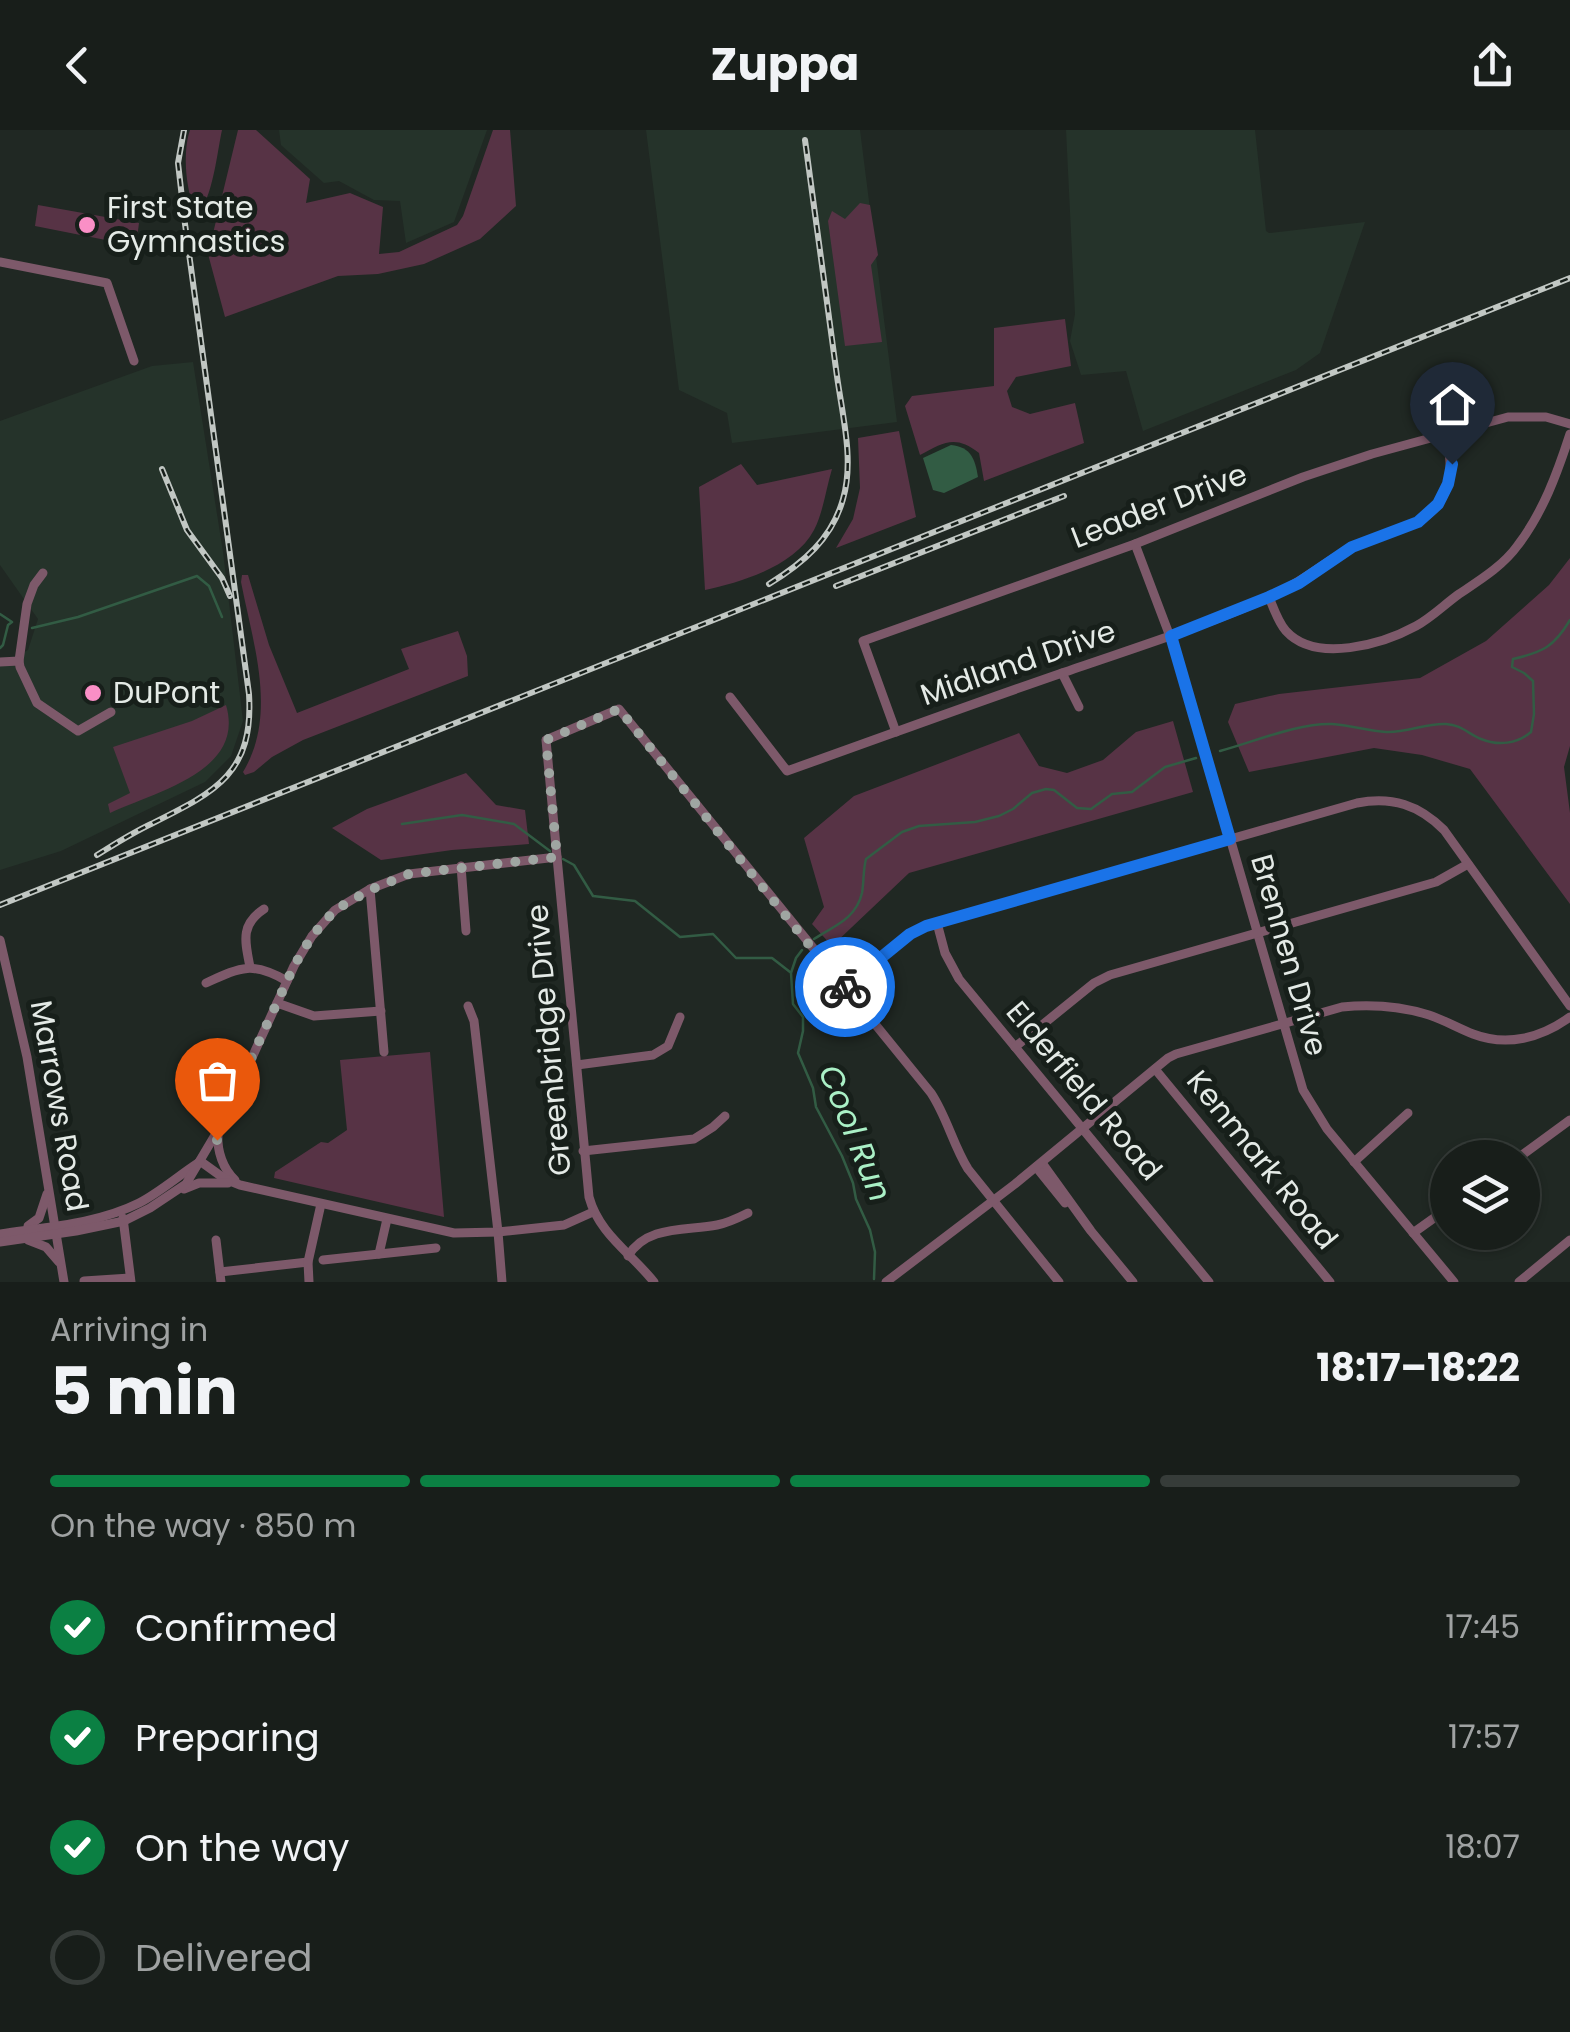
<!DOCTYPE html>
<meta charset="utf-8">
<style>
:root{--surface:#181e1a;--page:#252b27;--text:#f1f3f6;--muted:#9fa2a2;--line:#363c39;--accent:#0b8043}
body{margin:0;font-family:Poppins,sans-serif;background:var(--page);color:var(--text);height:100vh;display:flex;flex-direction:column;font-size:38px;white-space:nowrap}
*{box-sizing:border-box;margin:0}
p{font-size:32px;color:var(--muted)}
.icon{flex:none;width:55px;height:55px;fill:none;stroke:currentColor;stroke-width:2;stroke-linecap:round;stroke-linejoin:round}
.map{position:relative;height:1152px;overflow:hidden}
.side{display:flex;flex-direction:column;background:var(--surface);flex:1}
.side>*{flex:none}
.buttons{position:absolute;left:1430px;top:1010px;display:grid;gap:20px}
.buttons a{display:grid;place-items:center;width:110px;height:110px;border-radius:50%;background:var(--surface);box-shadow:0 2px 8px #0004,0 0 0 2px var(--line);font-size:50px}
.pin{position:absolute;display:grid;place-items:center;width:85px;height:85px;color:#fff;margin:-102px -42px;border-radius:50% 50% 50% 0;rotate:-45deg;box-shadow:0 0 10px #0007}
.pin .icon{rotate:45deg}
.courier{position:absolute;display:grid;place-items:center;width:100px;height:100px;margin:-50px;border:8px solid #1a73e8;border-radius:50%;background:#fff;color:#222;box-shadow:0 2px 12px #0007}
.summary em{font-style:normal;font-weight:700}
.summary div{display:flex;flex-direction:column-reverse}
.summary{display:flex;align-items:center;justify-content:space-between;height:170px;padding:0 50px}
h1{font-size:65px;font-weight:700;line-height:75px}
.bar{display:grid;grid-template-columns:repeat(4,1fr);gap:15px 10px;align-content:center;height:120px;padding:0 50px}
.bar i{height:12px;border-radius:8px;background:var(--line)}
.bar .active{background:var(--accent)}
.bar p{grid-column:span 4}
ol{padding:0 50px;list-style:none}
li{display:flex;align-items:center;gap:30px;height:110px}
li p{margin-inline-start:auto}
li .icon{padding:10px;border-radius:50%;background:var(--accent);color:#fff;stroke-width:4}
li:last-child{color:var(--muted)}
li i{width:55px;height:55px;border:5px solid var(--line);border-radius:50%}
header{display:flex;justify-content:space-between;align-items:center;height:130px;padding:0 50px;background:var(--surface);font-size:45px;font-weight:700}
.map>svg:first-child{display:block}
.built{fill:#25332a}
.green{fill:#573345}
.water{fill:#325c44}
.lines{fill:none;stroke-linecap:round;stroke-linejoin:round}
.stream{stroke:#325c44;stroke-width:2.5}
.minor{stroke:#7d596a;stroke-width:9}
.rail-casing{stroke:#c1c7c3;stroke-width:6}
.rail{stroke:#171f1a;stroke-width:2.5;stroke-dasharray:8;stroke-linecap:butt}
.done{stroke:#9fa6a2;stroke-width:10;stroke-dasharray:0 18}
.route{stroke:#1a73e8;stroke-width:12}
.poi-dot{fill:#fa8fc6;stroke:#171f1a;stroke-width:4}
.labels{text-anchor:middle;stroke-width:10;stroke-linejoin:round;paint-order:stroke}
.poi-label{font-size:30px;fill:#e4eae6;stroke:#171f1a;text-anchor:start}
.street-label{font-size:30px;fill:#e4eae6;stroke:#171f1a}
.water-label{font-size:32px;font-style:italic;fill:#aaf0c6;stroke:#171f1a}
</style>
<header><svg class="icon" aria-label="back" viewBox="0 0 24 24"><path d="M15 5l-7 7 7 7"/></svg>Zuppa<svg class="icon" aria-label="share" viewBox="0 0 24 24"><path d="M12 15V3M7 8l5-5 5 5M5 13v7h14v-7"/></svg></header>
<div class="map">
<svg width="1570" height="1152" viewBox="0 0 1570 1152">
<rect width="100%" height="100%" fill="#202823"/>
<!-- built -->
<g class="built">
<path d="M 279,0 L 487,0 L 454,92 L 406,113 L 400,71 L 374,70 L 339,51 L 324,53 L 281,15 Z"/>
<path d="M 646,0 L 860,0 L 897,292 L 732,313 L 727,283 L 679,260 Z"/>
<path d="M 1066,0 L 1255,0 L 1266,101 L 1269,103 L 1365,92 L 1320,223 L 1296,240 L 1143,301 L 1126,241 L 1081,245 L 1070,211 L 1075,184 Z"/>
<path d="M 193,232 L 223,422 L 243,591 L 231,626 L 205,652 L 61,721 L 0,740 L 0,536 L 28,520 L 38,489 L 0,435 L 0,291 L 152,236 Z"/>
</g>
<!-- green -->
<g class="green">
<path d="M 190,0 L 222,0 C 217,23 213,68 197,85 C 186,63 182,23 190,0 Z"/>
<path d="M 238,0 L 256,0 L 310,49 L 306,73 L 350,63 L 383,77 L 379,124 L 399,122 L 457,95 L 463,86 L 493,0 L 510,0 L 516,76 L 480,109 L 424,134 L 378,144 L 338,146 L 225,187 L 208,124 Z"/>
<path d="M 860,73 L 870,75 L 878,125 L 871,135 L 882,212 L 845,216 L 828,91 L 832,81 L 845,89 Z"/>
<path d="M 38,75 L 139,93 L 136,116 L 35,96 Z"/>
<path d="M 1065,189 L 1071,236 L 1016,247 L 1007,261 L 1012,277 L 1030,284 L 1075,273 L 1084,313 L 984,351 L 979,323 C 955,304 943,313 920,325 L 905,276 L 912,266 L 994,256 L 994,198 Z"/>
<path d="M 899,301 L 916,387 L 836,418 L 853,389 L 860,358 L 858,308 Z"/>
<path d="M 741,334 L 757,355 L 832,339 C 826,359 823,383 814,400 C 795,436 742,452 705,460 L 699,357 Z"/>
<path d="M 1570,428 L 1570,616 L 1564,637 L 1570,683 L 1570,774 L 1470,639 L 1422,625 L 1374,618 L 1249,642 L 1228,592 L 1235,574 L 1279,564 L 1420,548 L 1486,511 L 1549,455 Z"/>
<path d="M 242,445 L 248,445 L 269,515 L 297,583 L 409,539 L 401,519 L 458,501 L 467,526 L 468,546 L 303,610 L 272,627 L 254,642 L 245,645 L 243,642 C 278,584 253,514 241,452 Z"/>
<path d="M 226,575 C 246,642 154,662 110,683 L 108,674 L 130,663 L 113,617 L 192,591 Z"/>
<path d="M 1173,591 L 1193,662 L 909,743 L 832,816 L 812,794 L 824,777 L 804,708 L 854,666 L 1019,603 L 1039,636 L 1067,643 L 1103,630 L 1136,602 Z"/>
<path d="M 466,643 L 496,675 L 525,680 L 529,714 L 452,720 L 381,730 L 332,698 L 367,679 Z"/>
<path d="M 430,922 L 444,1087 L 274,1048 L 275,1042 L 321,1012 L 328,1013 L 347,1000 L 340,930 Z"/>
</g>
<!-- water -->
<path class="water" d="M 951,315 C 971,317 975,329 978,347 L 944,363 L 933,360 L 923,328 Z"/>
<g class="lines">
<!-- stream -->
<g class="stream">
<path d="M 0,484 L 12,492 L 8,495 L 3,515 L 0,518"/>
<path d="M 32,498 L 78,487 L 197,446 L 209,456 L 222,487"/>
<path d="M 1220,621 C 1254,612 1297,593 1332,594 C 1350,595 1368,601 1386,602 C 1406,603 1426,593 1446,594 C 1462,595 1468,604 1481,609 C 1498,616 1517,614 1531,602 L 1534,584 L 1533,551 L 1524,543 L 1512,537 L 1513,529 C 1543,522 1554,517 1570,490"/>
<path d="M 402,694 L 462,685 L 514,694 L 550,721"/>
<path d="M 563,729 L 574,735 L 593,766 L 635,771 L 680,807 L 713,804 L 736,828 L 772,828 L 790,842"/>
<path d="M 814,809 C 834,796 856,789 862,763 C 864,752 863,740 866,729 L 902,702 L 919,696 L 975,692 L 999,686 L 1013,679 L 1032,663 L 1046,659 L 1054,660 L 1077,678 L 1091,679 L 1112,664 L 1132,662 L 1165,637 L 1196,628"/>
<path d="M 802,820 L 796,828 L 791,843 L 793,874 L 803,887 L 803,901 L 798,923 L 813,958 L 816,977 L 842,1026 L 853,1053 L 856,1069 L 870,1100 L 875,1122 L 874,1149"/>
</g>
<!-- minor -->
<g class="minor">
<path d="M 0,132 L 107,153 L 134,231"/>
<path d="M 1135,414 L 1177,525 L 1303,960 L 1327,999 L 1454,1152"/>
<path d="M 43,443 L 34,455 L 27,474 L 19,531 L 20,537 L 37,573 L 78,601 L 111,582"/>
<path d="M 1269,467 C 1274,479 1278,492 1286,501 C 1316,534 1383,514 1416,496 C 1431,488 1445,474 1459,464 C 1480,450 1503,436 1518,415 C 1543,382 1557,344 1570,304"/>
<path d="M 0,532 L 19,531"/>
<path d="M 1062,543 L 1079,577"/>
<path d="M 730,567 L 787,641 C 880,608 972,574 1065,542 C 1134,518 1205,496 1272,466 C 1300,453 1322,434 1349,419 C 1376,404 1416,401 1437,376 C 1455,353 1451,330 1446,304"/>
<path d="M 896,602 L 863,511 L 1135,414 L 1303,347 L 1372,324 L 1508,287 L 1546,287 L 1570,294"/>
<path d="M 461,736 L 466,801"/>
<path d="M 370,759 L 384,922"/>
<path d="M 937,793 L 945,823 L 959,849 L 1209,1152"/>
<path d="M 0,810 L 27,927 L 64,1152"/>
<path d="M 250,837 C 245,811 240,795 264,779"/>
<path d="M 206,853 C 241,837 252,831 287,851"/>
<path d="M 844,858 L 909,804 L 926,796 L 1357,673 C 1392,666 1419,675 1444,700 L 1570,876"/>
<path d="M 277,873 L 314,886 L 381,881"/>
<path d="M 468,876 L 474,891 L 498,1102 L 502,1152"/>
<path d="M 1015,917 L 1094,853 L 1110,845 L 1436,752 L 1468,734"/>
<path d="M 577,935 L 653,925 L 668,916 L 680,887"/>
<path d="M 1155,939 L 1330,1152"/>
<path d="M 218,1005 C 217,1021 223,1039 235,1050"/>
<path d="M 583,1021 L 694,1009 L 713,997 L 725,986"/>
<path d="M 1518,1028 L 1570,990"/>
<path d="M 200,1031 L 225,1049 L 240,1055 L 454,1103 L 498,1102 L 564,1095 L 593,1082"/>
<path d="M 1354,1032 L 1408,983"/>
<path d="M 1042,1033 L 1091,1101 L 1133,1152"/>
<path d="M 1036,1037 L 1065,1073"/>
<path d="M 184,1059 L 199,1053 L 228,1053"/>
<path d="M 123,1088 L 131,1152"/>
<path d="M 28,1096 L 39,1088 L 47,1064"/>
<path d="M 1413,1103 L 1448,1078"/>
<path d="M 0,1104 C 46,1097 97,1094 139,1073 C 160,1062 178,1046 198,1033"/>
<path d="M 28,1110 L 46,1117 L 59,1132"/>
<path d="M 216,1110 L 221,1152"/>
<path d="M 0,1112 L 76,1101 L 124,1091 L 150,1078 L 186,1054 L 221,995 L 294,836 L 312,806 L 335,780 L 370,759 L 409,744 L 557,727"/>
<path d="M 379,1124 L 387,1089"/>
<path d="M 628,1126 C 647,1095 686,1101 717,1095 C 728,1093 738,1088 748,1083"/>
<path d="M 323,1130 L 436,1118"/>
<path d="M 220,1142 L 308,1132"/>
<path d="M 84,1151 L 130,1148"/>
<path d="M 309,1152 L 308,1132 L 321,1074"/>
<path d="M 654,1152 C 631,1123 599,1104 589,1067 L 546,610 L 619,579 L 931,963 C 947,987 953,1015 968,1039 L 1059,1152"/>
<path d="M 886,1152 L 1015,1054 L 1168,928 L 1176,924 L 1342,877 C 1372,874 1400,876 1429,885 C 1444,890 1458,898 1473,904 C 1507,917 1541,908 1570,887"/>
<path d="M 1519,1152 L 1570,1110"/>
</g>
<defs>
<g id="rail">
<path d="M 162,339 L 187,400 L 222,448 L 230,466"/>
<path d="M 769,454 C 803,433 832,409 843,369 C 855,329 841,280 836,239 C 826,163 815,86 805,10"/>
<path d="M 836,456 L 1064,366"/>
<path d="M 97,725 C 115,714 132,703 151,694 C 215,662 254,644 249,564 L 185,94 L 178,33 L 184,0"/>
<path d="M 0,775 L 1570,148"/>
</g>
</defs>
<!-- rail casing -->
<use href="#rail" class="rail-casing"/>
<!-- rail -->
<use href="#rail" class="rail"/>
</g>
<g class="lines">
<!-- done -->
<path class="done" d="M 217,1010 L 218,1000 L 294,836 L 312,806 L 335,780 L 370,760 L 409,744 L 557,727 L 546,610 L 619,579 L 844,858 L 845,857"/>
<!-- route -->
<path class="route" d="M 845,857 L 910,804 L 926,796 L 1230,709 L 1171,506 L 1269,467 L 1299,453 L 1352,417 L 1418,392 L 1438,374 L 1448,354 L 1452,334"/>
</g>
<!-- markers -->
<g class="poi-dot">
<circle cx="87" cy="95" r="10"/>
<circle cx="93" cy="563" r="10"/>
</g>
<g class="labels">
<!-- poi labels -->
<g class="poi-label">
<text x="107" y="88">First State<tspan x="107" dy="34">Gymnastics</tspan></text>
<text x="113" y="573">DuPont</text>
</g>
<!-- street labels -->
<g class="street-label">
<text transform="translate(1159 376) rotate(-21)" y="10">Leader Drive</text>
<text transform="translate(1018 533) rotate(-19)" y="10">Midland Drive</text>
<text transform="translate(1289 825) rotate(74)" y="10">Brennen Drive</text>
<text transform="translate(549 910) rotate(-95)" y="10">Greenbridge Drive</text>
<text transform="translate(1084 961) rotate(50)" y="10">Elderfield Road</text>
<text transform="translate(59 976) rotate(80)" y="10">Marrows Road</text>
<text transform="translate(1262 1030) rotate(51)" y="10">Kenmark Road</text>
</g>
<!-- water labels -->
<g class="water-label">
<text transform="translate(855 1003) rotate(68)" y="11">Cool Run</text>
</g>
</g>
</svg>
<div class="buttons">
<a><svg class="icon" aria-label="layers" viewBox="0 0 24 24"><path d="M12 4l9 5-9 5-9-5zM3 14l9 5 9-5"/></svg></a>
</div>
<div class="pin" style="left:217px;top:1010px;background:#ea580c"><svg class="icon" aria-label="bag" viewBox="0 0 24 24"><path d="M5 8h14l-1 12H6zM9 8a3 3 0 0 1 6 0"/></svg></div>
<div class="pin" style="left:1452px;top:334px;background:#1f2937"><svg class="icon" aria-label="home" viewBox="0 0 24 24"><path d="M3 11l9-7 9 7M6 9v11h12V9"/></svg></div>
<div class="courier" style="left:845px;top:857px"><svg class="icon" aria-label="bike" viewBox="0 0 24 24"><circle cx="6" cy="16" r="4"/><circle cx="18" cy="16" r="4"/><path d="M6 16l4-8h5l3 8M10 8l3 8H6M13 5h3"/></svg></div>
</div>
<section class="side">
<div class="summary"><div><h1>5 min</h1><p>Arriving in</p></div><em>18:17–18:22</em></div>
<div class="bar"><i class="active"></i><i class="active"></i><i class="active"></i><i></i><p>On the way · 850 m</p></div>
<ol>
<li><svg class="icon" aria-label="check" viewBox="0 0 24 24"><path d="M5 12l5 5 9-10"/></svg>Confirmed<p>17:45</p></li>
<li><svg class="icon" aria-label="check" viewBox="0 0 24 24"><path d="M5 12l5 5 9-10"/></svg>Preparing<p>17:57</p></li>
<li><svg class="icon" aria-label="check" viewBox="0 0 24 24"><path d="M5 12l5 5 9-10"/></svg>On the way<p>18:07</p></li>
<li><i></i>Delivered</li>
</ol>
</section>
